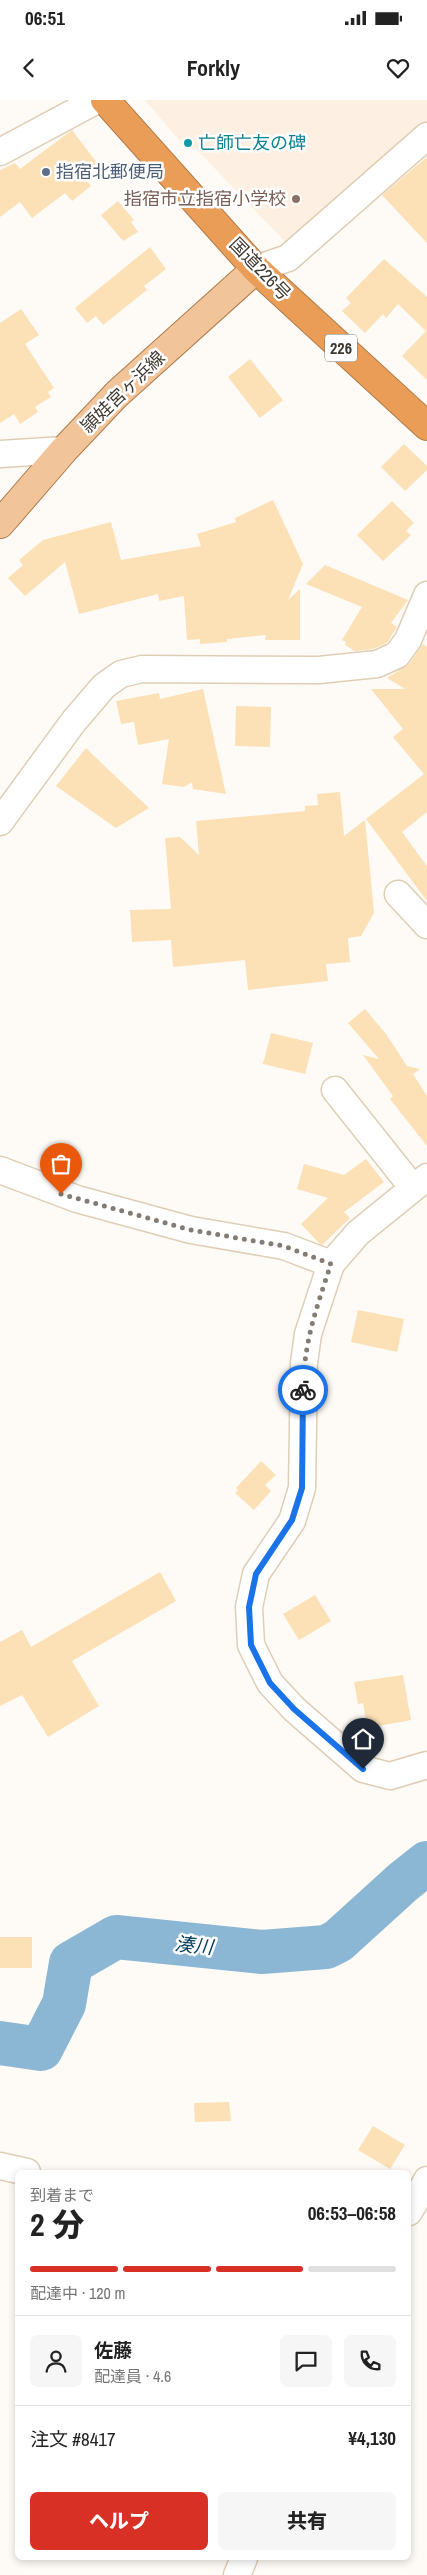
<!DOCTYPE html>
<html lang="ja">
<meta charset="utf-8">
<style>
:root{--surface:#fff;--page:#f6f6f6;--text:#222;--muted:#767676;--line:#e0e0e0;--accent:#d93025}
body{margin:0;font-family:"Archivo Narrow","Noto Sans JP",sans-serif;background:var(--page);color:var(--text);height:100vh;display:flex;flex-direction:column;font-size:19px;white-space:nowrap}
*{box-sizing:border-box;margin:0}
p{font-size:16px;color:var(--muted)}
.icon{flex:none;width:28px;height:28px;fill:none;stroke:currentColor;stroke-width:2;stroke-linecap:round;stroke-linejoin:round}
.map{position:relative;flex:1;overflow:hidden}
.sheet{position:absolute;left:15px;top:2070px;width:396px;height:390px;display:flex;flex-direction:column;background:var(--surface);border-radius:8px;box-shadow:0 2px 8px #0003}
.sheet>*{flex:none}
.pin{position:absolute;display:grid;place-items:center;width:42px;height:42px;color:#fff;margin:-51px -21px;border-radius:50% 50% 50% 0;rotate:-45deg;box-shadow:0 0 5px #0007}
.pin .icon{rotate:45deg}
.courier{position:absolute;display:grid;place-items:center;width:50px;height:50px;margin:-25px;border:4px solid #1a73e8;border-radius:50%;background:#fff;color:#222;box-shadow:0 1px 6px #0007}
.overview em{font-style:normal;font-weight:800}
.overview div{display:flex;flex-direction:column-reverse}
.overview{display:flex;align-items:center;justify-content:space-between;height:85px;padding:0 15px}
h1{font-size:32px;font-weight:800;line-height:38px}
.bar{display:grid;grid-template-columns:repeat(4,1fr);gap:8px 5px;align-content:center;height:60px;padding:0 15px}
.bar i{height:6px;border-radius:4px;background:var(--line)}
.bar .active{background:var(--accent)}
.bar p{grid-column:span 4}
.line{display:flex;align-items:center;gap:12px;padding:0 15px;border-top:1px solid var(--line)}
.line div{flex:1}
.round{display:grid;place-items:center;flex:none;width:52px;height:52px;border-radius:8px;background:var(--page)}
.button{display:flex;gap:10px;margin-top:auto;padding:10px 15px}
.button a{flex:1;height:58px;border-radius:8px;background:var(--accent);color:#fff;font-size:20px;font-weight:800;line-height:58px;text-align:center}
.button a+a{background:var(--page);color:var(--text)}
.status{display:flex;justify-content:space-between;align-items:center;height:35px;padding:0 25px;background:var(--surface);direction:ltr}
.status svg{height:14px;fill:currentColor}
header{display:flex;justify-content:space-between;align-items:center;height:65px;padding:0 15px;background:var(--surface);font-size:22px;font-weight:800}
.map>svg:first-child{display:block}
.education{fill:#fdefe1}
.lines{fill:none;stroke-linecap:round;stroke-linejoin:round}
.river{stroke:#8bb7d4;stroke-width:44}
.building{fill:#fce0b6}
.minor-casing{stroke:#dfceb5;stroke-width:29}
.major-casing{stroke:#ae7a49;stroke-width:30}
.highway-casing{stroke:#ae7a49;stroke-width:30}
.minor{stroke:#fff;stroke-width:26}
.major{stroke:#f2c49a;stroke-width:28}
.highway{stroke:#ea9d57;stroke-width:28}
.done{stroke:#827c74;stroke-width:5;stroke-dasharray:0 9}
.route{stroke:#1a73e8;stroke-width:6}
.culture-dot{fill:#0f9aa8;stroke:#fff;stroke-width:2}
.service-dot{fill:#5c6f8a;stroke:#fff;stroke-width:2}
.education-dot{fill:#8d6e63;stroke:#fff;stroke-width:2}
.labels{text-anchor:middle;stroke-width:5;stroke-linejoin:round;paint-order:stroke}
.shield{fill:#fff;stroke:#79746d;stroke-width:1}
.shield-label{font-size:16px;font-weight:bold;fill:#3f382e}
.culture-label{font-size:18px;fill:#0d838f;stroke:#fff;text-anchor:start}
.service-label{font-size:18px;fill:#4e5e75;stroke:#fff;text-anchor:start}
.education-label{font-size:18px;fill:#785e54;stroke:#fff;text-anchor:end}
.street-label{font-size:18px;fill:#3f382e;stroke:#fff}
.water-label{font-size:19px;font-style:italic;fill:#06405d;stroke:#fff}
</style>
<div class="status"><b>06:51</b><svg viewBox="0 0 49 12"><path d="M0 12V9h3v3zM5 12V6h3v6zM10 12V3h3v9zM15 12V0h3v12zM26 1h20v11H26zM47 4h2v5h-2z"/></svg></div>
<header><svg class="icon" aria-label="back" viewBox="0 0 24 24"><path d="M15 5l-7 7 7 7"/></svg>Forkly<svg class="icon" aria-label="heart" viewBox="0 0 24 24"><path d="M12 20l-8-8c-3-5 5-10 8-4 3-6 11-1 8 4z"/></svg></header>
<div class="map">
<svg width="427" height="2475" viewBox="0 0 427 2475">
<rect width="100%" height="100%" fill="#fefbf6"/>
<!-- education -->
<path class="education" d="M 145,0 L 427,0 L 427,27 L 292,149 L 196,49 L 186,48 Z"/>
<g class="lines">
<!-- river -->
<path class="river" d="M 0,1943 L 41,1949 L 64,1904 L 71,1863 L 116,1837 L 262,1852 L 326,1847 L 338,1841 L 403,1782 L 427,1763"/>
</g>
<!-- building -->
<g class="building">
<path d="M 72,30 L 100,67 L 85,78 L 91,86 L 72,101 L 65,93 L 32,118 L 20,102 L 0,117 L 0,70 L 15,63 L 20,69 Z"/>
<path d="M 427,57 L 427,143 L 382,95 Z"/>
<path d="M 118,101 L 134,120 L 131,122 L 138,132 L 123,141 L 101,115 Z"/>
<path d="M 150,147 L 166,169 L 144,186 L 147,190 L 103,225 L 96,216 L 87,223 L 75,208 Z"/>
<path d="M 384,159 L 427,197 L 427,280 L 402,256 L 426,231 L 398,204 L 386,218 L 383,214 L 365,233 L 342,211 L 351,203 L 346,198 Z"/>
<path d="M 21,209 L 39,235 L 25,244 L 54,288 L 48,292 L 51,297 L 35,307 L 38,312 L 20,324 L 14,314 L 0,323 L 0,223 Z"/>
<path d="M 250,259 L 283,300 L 260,318 L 228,277 Z"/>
<path d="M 404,344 L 427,366 L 427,370 L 405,391 L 381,367 Z"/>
<path d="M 273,400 L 303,464 L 288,500 L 300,489 L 300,540 L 265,540 L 266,535 L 227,539 L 227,542 L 200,544 L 200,539 L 187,540 L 184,496 L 159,501 L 158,494 L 79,514 L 65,462 L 25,496 L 8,478 L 23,465 L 19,460 L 43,440 L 111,422 L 121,460 L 201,446 L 197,434 L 236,422 L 235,418 Z"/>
<path d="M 392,401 L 414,423 L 406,431 L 411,435 L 383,461 L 357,435 Z"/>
<path d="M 325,465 L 408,500 L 391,523 L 397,527 L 387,543 L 373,549 L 355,551 L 345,545 L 346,542 L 342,540 L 362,507 L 306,484 Z"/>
<path d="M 423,544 L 427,547 L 427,712 L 402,732 L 427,766 L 427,801 L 366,719 L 424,674 L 393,637 L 403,629 L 371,589 L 405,589 L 387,578 L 409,564 Z"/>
<path d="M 203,589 L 226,694 L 193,689 L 192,682 L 184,687 L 162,684 L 169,639 L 138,645 L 134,622 L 121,624 L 116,601 L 159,593 L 160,599 Z"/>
<path d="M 236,606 L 271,607 L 270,647 L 235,646 Z"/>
<path d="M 86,648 L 94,656 L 149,708 L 116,728 L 56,686 Z"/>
<path d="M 340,692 L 344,736 L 365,720 L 374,813 L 361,836 L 348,838 L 350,862 L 326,864 L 328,881 L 248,890 L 245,860 L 173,867 L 171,840 L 132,842 L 130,810 L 171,809 L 165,738 L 180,737 L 199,755 L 196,721 L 305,711 L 305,706 L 318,705 L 317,694 Z"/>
<path d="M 365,909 L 386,934 L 407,966 L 420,969 L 413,974 L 427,996 L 427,1046 L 390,999 L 393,996 L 363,955 L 379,959 L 348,923 Z"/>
<path d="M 271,933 L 313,943 L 305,974 L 263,964 Z"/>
<path d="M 366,1059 L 384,1082 L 344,1112 L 350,1118 L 322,1145 L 320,1144 L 301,1124 L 328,1098 L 297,1089 L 304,1064 L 344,1075 Z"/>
<path d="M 358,1210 L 404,1219 L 397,1252 L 351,1242 Z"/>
<path d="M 261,1361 L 276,1375 L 265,1385 L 271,1391 L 254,1410 L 235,1393 L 238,1390 L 236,1388 Z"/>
<path d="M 160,1472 L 176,1501 L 72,1561 L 99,1606 L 48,1637 L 22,1595 L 0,1606 L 0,1542 L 22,1530 L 31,1547 Z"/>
<path d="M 315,1495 L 331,1521 L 299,1540 L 283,1514 Z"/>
<path d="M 403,1575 L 411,1620 L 367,1628 L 363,1603 L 358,1604 L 354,1582 Z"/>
<rect x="0" y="1837" width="32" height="31"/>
<path d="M 229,2002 L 231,2021 L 195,2022 L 194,2003 Z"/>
<path d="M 373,2026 L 405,2045 L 390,2069 L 358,2050 Z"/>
</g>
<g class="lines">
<defs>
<g id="minor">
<path d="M 0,52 L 97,0"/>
<path d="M 256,169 L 288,158 L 427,36"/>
<path d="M 0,354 L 64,350"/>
<path d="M 0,722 L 74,621 L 104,586 L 121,574 L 142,569 L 319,570 L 377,564 L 397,555 L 408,540 L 427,495"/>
<path d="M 398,794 L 427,825"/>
<path d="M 335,990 L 413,1088"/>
<path d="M 0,1070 L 77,1099 L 191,1130 L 284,1146 L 331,1164"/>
<path d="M 427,1077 L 358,1133 L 331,1164 L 308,1234 L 304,1263 L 302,1388 L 292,1421 L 256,1474 L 249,1507 L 251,1545 L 270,1583 L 294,1609 L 363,1669 L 390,1676 L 427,1665"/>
<path d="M 0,2066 L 27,2072"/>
<path d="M 409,2112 L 427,2080"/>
<path d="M 237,2475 L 244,2458"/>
</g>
<path id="major" d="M 0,424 L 64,350 L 117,294 L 256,169"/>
<path id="highway" d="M 105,0 L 256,169 L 427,326"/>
</defs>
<!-- minor casing -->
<use href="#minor" class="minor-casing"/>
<!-- major casing -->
<use href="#major" class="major-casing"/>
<!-- highway casing -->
<use href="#highway" class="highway-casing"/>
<!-- minor -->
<use href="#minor" class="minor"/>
<!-- major -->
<use href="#major" class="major"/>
<!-- highway -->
<use href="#highway" class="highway"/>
</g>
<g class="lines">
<!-- done -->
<path class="done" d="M 61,1094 L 191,1130 L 284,1146 L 331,1164 C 316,1209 304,1242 303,1290"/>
<!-- route -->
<path class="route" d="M 303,1290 L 302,1388 L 292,1420 L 256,1474 L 249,1507 L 251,1545 L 270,1583 L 294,1609 L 363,1669"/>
</g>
<!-- markers -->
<circle class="culture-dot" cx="188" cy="43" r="5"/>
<circle class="service-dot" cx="46" cy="72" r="5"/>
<circle class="education-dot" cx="296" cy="99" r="5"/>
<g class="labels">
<!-- shield labels -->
<rect class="shield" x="325" y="234.5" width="32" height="27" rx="4"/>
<g class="shield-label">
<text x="341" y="254">226</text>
</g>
<!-- culture labels -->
<g class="culture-label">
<text x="198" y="49">亡師亡友の碑</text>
</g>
<!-- service labels -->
<g class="service-label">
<text x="56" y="78">指宿北郵便局</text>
</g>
<!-- education labels -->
<g class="education-label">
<text x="286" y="105">指宿市立指宿小学校</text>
</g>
<!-- street labels -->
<g class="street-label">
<text transform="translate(260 169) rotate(46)" y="6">国道226号</text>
<text transform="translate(123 292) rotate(-44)" y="6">頴娃宮ヶ浜線</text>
</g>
<!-- water labels -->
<g class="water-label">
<text transform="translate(194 1845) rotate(6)" y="7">湊川</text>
</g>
</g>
</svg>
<div class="pin" style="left:61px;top:1094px;background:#ea580c"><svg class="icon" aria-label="bag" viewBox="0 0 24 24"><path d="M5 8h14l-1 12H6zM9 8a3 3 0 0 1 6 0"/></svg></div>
<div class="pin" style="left:363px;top:1669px;background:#1f2937"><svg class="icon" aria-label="home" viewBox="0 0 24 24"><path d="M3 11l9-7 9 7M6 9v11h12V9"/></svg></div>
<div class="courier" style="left:303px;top:1290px"><svg class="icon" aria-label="bike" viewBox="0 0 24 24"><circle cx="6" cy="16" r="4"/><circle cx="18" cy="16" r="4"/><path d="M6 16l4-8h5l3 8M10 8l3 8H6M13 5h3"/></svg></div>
<section class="sheet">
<div class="overview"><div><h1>2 分</h1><p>到着まで</p></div><em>06:53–06:58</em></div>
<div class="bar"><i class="active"></i><i class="active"></i><i class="active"></i><i></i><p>配達中 · 120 m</p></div>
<div class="line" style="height:90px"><a class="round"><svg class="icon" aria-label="person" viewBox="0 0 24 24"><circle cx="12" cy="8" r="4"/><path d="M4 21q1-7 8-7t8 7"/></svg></a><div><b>佐藤</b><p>配達員 · 4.6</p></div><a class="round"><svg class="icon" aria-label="chat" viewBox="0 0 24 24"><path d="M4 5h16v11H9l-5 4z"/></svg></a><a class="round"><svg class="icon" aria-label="phone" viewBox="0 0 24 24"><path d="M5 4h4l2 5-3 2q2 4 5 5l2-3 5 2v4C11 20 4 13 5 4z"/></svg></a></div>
<div class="line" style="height:65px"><div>注文 #8417</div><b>¥4,130</b></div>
<div class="button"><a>ヘルプ</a><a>共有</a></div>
</section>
</div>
